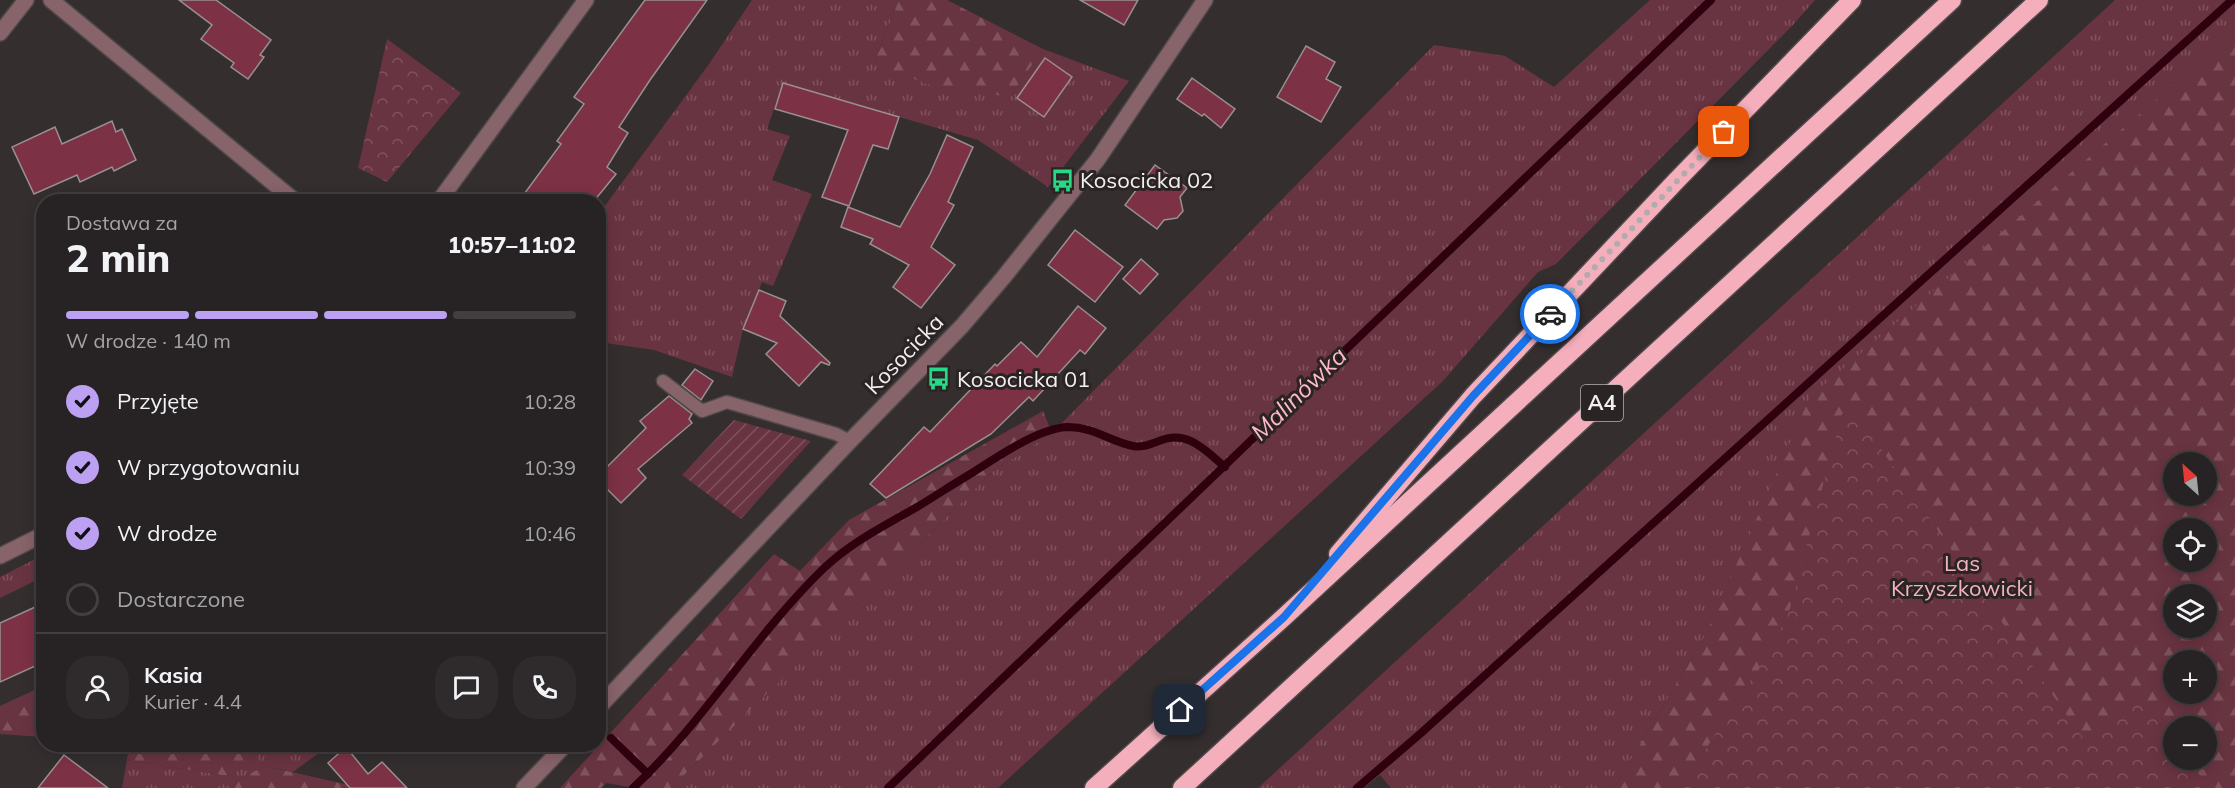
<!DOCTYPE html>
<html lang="pl">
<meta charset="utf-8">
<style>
:root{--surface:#272223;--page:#2f2a2b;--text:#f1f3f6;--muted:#a4a4a6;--line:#433f41;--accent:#bca0f2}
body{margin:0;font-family:Mulish,sans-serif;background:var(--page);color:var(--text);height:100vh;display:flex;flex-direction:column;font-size:22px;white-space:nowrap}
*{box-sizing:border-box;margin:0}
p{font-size:20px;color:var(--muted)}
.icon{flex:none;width:33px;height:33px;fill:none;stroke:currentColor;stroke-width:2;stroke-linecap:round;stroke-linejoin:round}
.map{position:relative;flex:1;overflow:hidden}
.panel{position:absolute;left:36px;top:194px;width:570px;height:558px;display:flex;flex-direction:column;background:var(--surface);border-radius:24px;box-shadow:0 3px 15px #0003,0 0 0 2px var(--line)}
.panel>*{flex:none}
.needle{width:39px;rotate:333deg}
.tools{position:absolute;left:2163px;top:452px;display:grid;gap:12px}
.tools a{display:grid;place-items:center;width:54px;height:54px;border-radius:50%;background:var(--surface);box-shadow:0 3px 15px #0003,0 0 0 2px var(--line);font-size:30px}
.pin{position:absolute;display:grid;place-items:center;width:51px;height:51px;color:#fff;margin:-26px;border-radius:12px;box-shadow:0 3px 9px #0006}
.courier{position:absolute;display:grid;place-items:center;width:60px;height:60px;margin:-30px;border:4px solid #1a73e8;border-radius:50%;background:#fff;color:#222;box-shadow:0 2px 8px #0007}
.headline em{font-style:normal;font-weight:800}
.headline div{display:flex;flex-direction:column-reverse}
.headline{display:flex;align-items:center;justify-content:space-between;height:102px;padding:0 30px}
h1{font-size:39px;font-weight:800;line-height:45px}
.bar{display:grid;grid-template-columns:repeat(4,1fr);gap:9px 6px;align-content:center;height:72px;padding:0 30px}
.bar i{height:8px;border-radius:4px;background:var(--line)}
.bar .on{background:var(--accent)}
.bar p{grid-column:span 4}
.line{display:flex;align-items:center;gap:15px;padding:0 30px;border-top:2px solid var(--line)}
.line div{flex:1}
.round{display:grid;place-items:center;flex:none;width:63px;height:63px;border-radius:24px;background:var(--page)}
ol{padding:0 30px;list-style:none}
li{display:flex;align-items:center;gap:18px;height:66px}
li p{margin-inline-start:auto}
li .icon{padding:6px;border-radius:50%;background:var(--accent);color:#111;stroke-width:4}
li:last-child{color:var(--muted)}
li i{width:33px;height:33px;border:3px solid var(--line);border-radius:50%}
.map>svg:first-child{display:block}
.grass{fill:url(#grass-tufts)}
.forest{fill:url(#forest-firs);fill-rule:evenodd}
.park{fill:url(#park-crowns)}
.garden{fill:url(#garden-furrows)}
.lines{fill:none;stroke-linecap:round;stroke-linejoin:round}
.stream{stroke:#2f000e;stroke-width:8}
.building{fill:#7d3145;stroke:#989091;stroke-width:1.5}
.service-casing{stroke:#4f494a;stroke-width:15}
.minor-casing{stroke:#4f494a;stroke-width:18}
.tertiary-casing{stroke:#4f494a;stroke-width:18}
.motorway-casing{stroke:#4f494a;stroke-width:21}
.service{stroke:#87636a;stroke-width:12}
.minor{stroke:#87636a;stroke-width:15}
.tertiary{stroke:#87636a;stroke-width:15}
.motorway{stroke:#f5aebc;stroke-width:18}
.done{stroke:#b0abac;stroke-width:6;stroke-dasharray:0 10.8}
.route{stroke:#1a73e8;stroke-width:8}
.labels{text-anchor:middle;stroke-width:6;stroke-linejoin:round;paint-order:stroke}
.shield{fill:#2a2425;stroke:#b7b2b3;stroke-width:1.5}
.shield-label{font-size:21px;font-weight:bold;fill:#f3eff0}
.poi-label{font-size:22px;fill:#f3eff0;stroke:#2a2425;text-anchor:start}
.street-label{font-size:22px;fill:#f3eff0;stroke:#2a2425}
.park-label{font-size:22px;fill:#f4b0bd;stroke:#2a2425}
.water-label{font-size:24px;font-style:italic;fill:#ffb9c7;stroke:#2a2425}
</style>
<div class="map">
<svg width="2235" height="788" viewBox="0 0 2235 788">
<defs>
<pattern id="grass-tufts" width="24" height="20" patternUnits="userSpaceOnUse" patternTransform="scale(1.5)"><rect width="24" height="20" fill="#693441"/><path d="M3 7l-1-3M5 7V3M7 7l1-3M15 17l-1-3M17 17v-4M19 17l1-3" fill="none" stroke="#7f525d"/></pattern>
<pattern id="forest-firs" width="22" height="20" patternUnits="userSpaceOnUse" patternTransform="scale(1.5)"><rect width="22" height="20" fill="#693441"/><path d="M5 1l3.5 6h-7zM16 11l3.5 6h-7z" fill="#7f525d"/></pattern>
<pattern id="park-crowns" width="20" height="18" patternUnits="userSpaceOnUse" patternTransform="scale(1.5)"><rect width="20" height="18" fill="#693441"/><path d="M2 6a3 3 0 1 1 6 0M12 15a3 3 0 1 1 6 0" fill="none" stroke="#7f525d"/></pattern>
<pattern id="garden-furrows" width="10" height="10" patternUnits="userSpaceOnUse" patternTransform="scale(1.5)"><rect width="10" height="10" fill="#693441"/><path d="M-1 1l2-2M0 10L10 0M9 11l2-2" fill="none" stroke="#7f525d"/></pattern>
</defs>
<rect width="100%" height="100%" fill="#342e2f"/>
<!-- grass -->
<g class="grass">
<path d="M 752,0 L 899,0 L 874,62 L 1010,97 L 1043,49 L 1129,81 L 1048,187 L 978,140 L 783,83 L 767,129 L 790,136 L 772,180 L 812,194 L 773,286 L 762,282 L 743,329 L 732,377 L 654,350 L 599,342 L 599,214 L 709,64 Z"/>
<path d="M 1650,0 L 1815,0 L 1792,26 L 1556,264 L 1538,272 L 1443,381 L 998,788 L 671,788 L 993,471 L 1052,433 L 1434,45 L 1505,56 L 1554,87 Z"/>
<path d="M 2115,0 L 2235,0 L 2235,33 L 1706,634 L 1614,788 L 1391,788 L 1380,775 L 1364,788 L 1258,788 Z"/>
<path d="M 43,555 L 43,577 L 0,598 L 0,577 Z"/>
<path d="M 252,744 L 290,744 L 302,747 L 307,744 L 331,744 L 293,772 L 265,766 L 237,780 L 233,788 L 122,788 L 127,760 L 228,776 L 257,761 Z"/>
</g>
<!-- forest -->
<g class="forest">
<path d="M 899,0 L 947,0 L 1043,49 L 1010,97 L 926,84 L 874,62 Z"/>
<path d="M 2235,32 L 2235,788 L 1614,788 L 1706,634 L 1810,397 ZM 2174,462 L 2206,462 L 2206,495 L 2174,495 ZM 2174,528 L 2206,528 L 2206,561 L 2174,561 ZM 2174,594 L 2206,594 L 2206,627 L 2174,627 ZM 2174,660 L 2206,660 L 2206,693 L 2174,693 ZM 2174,726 L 2206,726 L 2206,759 L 2174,759 Z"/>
<path d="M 1043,411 L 1052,433 L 993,471 L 671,788 L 635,788 L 606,783 L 601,788 L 560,788 L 774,554 L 800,571 L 849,520 Z"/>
<path d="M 43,686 L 43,737 L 0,734 L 0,706 Z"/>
<path d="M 129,744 L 252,744 L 257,761 L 228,776 L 127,760 Z"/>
<path d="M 265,766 L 349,785 L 352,788 L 233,788 L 237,780 Z"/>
</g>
<!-- park -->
<g class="park">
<path d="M 387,39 L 461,93 L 387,182 L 358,168 Z"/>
<path d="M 1846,399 L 2085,741 L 2144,699 L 2173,740 L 2174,759 L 2188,759 L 2209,788 L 1680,788 L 1766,657 L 1788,615 Z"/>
</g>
<!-- garden -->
<path class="garden" d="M 734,420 L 811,441 L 741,519 L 682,475 Z"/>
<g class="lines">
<!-- stream -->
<g class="stream">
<path d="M 611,738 L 648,774"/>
<path d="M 633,788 C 704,722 753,637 823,569 C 850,543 885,525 917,507 C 934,497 950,486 967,476 C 993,460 1037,428 1068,427 C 1094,427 1109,441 1133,446 C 1142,448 1150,444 1159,441 C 1187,429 1205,450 1225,467"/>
<path d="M 888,788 L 1711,0"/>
<path d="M 1357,788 L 1420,734 L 2232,0"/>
</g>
</g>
<!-- building -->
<g class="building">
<path d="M 179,0 L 216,0 L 271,40 L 260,55 L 264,57 L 248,79 L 231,67 L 234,63 L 201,39 L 212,25 Z"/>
<path d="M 645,0 L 707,0 L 650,80 L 619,127 L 628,133 L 607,167 L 616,174 L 594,201 L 519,201 L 561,144 L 557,141 L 584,104 L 574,97 Z"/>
<path d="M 1080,0 L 1138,0 L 1124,25 Z"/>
<path d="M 1306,46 L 1335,62 L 1326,79 L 1341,87 L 1321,122 L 1277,97 Z"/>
<path d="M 1045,58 L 1072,77 L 1044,117 L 1017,98 Z"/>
<path d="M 1192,78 L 1235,109 L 1221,128 L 1204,114 L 1202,116 L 1177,99 Z"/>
<path d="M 783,83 L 899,117 L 888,149 L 873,145 L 849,206 L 822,197 L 848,130 L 775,109 Z"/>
<path d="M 112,121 L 116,132 L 122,129 L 136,160 L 114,171 L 112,167 L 80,182 L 77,175 L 34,194 L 12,147 L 55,127 L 62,144 Z"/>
<path d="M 947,135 L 973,147 L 948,202 L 954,205 L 931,247 L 955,265 L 921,308 L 893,287 L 909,265 L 870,244 L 873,239 L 841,227 L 848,207 L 900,227 L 930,174 Z"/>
<path d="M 1155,165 L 1187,188 L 1180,197 L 1183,211 L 1177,218 L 1164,220 L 1157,229 L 1125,205 Z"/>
<path d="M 1075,230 L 1123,267 L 1095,302 L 1048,265 Z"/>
<path d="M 1141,259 L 1158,274 L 1140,294 L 1123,279 Z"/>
<path d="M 759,290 L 786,301 L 780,316 L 830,363 L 829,365 L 821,362 L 799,386 L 766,354 L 777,343 L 743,329 Z"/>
<path d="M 1078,306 L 1106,328 L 1085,354 L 1080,350 L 1033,401 L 1029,397 L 991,434 L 886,498 L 870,484 L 924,427 L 930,432 L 995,364 L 997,366 L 1021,342 L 1037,357 Z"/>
<path d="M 695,369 L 713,381 L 701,400 L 682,385 Z"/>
<path d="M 669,396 L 692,414 L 689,419 L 692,423 L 638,469 L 646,478 L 621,503 L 598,480 L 598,476 L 646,428 L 640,421 Z"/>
<path d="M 44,603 L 44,662 L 0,682 L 0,623 Z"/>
<path d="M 346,747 L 368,774 L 382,762 L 407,788 L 350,788 L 328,763 Z"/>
<path d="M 64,755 L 108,788 L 38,788 Z"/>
</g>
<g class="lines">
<defs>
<path id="service" d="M 663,381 L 702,411 L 727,402 L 836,434 L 850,441"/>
<g id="minor">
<path d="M 51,0 L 295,201"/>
<path d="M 0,33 L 26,0"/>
<path d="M 439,201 L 586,0"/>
<path d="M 0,556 L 44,534"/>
</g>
<g id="tertiary">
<path d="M 598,708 L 850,441 L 962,326 L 1003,278 L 1098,159 L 1205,0"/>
<path d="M 524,788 L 566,744"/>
</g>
<g id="motorway">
<path d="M 1338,554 L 1473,396 L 1676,181 L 1852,0"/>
<path d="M 1094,788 L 1284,617 L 1952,0"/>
<path d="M 1182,788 L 2039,0"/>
</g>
</defs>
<!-- service casing -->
<use href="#service" class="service-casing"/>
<!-- minor casing -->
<use href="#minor" class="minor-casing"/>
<!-- tertiary casing -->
<use href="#tertiary" class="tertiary-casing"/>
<!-- motorway casing -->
<use href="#motorway" class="motorway-casing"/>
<!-- service -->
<use href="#service" class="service"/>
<!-- minor -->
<use href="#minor" class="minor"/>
<!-- tertiary -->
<use href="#tertiary" class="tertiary"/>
<!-- motorway -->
<use href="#motorway" class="motorway"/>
</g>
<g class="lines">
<!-- done -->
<path class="done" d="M 1550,314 L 1724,132"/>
<!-- route -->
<path class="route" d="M 1180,710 L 1284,617 L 1473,396 L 1550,314"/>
</g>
<!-- icons -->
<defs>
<symbol id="bus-bare" viewBox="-9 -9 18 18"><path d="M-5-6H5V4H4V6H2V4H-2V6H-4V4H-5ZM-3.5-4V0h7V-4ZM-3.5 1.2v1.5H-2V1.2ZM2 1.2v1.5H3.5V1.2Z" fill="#27d885" stroke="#2a2425" stroke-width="2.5" paint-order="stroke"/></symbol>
</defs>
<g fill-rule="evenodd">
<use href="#bus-bare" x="1046" y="164" width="33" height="33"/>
<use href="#bus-bare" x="922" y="362" width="33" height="33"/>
</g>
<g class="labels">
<!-- shield labels -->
<rect class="shield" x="1581" y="385" width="42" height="36" rx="4.5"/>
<g class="shield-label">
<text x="1602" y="410">A4</text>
</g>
<!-- poi labels -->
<g class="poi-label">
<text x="1080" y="188">Kosocicka 02</text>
<text x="957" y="387">Kosocicka 01</text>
</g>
<!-- street labels -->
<g class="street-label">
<text transform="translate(904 354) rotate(-46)" y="8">Kosocicka</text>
</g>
<!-- park labels -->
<g class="park-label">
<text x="1962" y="571">Las<tspan x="1962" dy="25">Krzyszkowicki</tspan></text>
</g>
<!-- water labels -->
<g class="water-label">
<text transform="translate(1299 394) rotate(-44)" y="8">Malinówka</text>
</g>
</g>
</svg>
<div class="tools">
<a><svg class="needle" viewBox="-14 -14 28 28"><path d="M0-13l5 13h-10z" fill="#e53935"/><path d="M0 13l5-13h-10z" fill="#a4a4a6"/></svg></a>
<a><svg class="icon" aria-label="locate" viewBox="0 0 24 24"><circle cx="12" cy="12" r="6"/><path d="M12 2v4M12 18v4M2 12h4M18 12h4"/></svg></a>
<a><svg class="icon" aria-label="layers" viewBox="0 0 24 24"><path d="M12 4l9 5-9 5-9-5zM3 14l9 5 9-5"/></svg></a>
<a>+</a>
<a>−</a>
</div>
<div class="pin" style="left:1724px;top:132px;background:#ea580c"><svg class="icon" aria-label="bag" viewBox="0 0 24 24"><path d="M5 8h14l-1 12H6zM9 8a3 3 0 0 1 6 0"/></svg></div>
<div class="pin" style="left:1180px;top:710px;background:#1f2937"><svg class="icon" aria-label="home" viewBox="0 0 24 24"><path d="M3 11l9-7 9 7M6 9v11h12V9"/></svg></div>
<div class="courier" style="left:1550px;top:314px"><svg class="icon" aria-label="car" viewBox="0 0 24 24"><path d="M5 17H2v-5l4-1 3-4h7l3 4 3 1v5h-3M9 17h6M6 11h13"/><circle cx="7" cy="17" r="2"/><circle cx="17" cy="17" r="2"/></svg></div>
<section class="panel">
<div class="headline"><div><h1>2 min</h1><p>Dostawa za</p></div><em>10:57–11:02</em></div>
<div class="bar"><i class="on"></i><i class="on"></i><i class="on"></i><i></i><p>W drodze · 140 m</p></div>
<ol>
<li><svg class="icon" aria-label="check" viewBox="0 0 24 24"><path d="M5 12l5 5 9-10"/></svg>Przyjęte<p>10:28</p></li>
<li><svg class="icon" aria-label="check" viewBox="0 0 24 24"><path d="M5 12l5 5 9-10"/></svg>W przygotowaniu<p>10:39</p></li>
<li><svg class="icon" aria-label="check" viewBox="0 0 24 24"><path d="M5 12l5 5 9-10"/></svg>W drodze<p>10:46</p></li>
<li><i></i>Dostarczone</li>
</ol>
<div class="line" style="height:108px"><a class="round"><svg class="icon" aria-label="person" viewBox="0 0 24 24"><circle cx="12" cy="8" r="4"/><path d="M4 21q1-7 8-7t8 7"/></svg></a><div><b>Kasia</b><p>Kurier · 4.4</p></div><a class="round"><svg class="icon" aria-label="chat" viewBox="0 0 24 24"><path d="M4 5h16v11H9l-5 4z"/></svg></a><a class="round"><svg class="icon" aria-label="phone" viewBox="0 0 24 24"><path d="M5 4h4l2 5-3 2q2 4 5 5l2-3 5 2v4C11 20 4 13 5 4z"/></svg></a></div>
</section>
</div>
